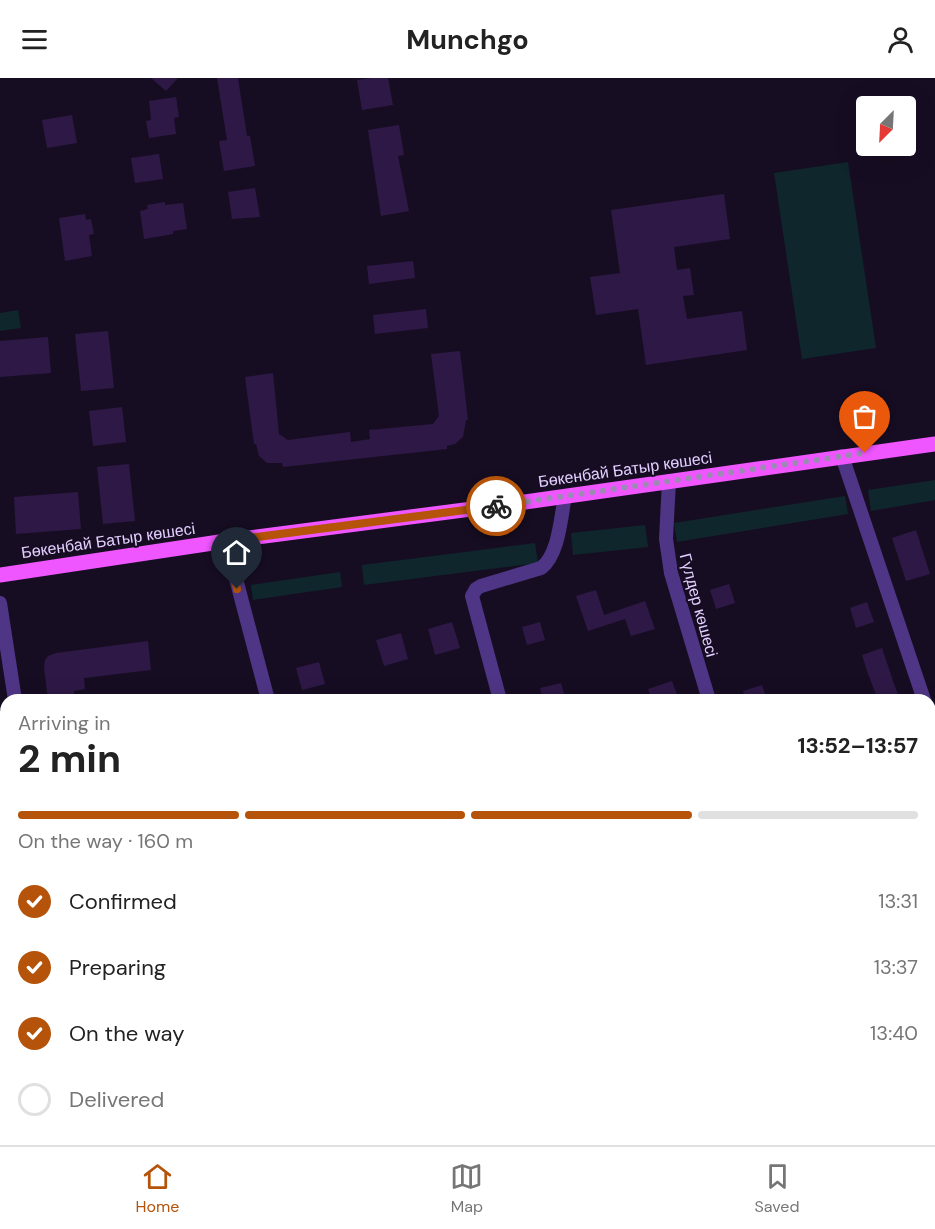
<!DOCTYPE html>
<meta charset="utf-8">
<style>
:root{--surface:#fff;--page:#f2f2f2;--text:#222;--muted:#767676;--line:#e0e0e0;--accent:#b45309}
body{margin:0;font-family:"DM Sans",sans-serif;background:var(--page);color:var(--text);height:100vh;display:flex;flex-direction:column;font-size:22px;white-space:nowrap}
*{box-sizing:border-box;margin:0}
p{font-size:20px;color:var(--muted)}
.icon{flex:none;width:33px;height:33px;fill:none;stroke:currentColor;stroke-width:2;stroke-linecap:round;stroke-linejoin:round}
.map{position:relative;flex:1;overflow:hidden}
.details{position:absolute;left:0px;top:616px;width:936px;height:452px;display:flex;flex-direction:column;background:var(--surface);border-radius:18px 18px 0 0;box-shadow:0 6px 24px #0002}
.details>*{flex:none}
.needle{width:39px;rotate:204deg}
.fabs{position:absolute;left:856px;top:18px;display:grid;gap:12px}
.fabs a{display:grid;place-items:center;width:60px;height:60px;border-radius:6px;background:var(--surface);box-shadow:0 6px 24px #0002;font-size:30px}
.pin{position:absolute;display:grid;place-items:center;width:51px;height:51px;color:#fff;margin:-62px -26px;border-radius:50% 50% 50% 0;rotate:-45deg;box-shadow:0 0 6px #0007}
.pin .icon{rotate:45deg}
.courier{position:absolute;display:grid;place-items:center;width:60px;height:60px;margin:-30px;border:4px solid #b45309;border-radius:50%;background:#fff;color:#222;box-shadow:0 2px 8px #0007}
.summary em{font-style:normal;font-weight:700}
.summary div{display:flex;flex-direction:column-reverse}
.summary{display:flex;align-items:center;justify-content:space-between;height:102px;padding:0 18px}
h1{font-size:39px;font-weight:700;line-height:45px}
.bar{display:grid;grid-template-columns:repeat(4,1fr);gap:9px 6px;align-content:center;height:72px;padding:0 18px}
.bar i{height:8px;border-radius:4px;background:var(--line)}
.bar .current{background:var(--accent)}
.bar p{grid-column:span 4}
ol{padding:0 18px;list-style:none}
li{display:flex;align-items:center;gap:18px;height:66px}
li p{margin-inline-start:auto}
li .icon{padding:6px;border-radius:50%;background:var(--accent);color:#fff;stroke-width:4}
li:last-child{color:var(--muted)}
li i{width:33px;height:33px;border:3px solid var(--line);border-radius:50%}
header{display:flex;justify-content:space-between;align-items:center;height:78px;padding:0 18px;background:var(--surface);font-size:27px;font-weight:700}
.dock{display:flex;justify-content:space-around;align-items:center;height:84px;border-top:2px solid var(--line);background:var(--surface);font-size:16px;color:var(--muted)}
.dock a{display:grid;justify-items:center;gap:3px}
.dock .current{color:var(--accent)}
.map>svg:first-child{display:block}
.green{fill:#0f262d}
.building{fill:#2e1845}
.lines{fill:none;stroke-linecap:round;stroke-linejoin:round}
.minor{stroke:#4f3585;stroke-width:14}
.major{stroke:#f056ff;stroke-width:15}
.done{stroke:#9b8bb2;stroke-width:6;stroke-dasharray:0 10.8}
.route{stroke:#b45309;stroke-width:8}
.labels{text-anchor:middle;stroke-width:4.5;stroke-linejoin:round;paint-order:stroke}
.street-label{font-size:16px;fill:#e2cfff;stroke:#170d23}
</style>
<header><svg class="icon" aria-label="menu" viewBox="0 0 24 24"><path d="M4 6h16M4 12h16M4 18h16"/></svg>Munchgo<svg class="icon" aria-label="person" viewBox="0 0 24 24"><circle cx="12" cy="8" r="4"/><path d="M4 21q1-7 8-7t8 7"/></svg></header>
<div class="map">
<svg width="935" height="1067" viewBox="0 0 935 1067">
<rect width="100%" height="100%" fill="#170d23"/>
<!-- green -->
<g class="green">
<path d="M 848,84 L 876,270 L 802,281 L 774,95 Z"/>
<path d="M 18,232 L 21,250 L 0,253 L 0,235 Z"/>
<path d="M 935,402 L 935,422 L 871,433 L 868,412 Z"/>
<path d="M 845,418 L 848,436 L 677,464 L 674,445 Z"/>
<path d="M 645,447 L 648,469 L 573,477 L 571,455 Z"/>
<path d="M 535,465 L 538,485 L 364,507 L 362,487 Z"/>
<path d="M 340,494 L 342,509 L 253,522 L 251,507 Z"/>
</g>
<!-- building -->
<g class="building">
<path d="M 151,0 L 178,0 L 166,13 Z"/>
<path d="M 217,0 L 238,0 L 247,58 L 250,58 L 255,88 L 224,93 L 219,63 L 227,62 Z"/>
<path d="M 371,0 L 388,0 L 393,27 L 362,32 L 357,2 Z"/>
<path d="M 176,19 L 179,39 L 174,40 L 176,56 L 149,60 L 146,43 L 151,42 L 149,23 Z"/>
<path d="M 72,37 L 77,65 L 47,70 L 42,42 Z"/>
<path d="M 399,47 L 404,77 L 398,78 L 409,133 L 381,138 L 368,52 Z"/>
<path d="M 159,76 L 163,101 L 135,105 L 131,80 Z"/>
<path d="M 255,110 L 260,139 L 232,141 L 228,114 Z"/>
<path d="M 724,116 L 730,161 L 674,169 L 677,192 L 690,190 L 694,217 L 683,218 L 687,241 L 742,233 L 747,272 L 646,287 L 638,231 L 596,237 L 590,199 L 620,195 L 611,132 Z"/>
<path d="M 165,124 L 165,127 L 183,125 L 187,151 L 173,153 L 173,156 L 144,161 L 140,133 L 148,131 L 147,127 Z"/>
<path d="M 85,136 L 86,142 L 91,141 L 94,156 L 89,157 L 92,178 L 65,183 L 59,140 Z"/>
<path d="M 413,183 L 415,200 L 369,206 L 367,188 Z"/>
<path d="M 426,231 L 428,250 L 375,256 L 373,237 Z"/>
<path d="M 108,253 L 114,310 L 81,313 L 75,256 Z"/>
<path d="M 48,259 L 51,295 L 0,299 L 0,263 Z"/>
<path d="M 460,273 L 468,342 L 466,342 L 463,359 L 455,366 L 447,368 L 447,371 L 283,389 L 282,385 L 267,385 L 259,378 L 256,366 L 254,366 L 245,299 L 273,295 L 279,356 L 288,362 L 350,354 L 351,364 L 370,361 L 369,352 L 433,346 L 439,338 L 431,276 Z"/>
<path d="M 122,329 L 126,364 L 93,368 L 89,333 Z"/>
<path d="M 129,386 L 135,443 L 103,446 L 97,389 Z"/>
<path d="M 78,414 L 81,451 L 16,456 L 14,419 Z"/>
<path d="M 916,452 L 930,496 L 906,503 L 892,460 Z"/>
<path d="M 729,506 L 735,525 L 716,531 L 710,512 Z"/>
<path d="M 596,512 L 604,537 L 645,523 L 655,551 L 631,558 L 625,541 L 588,553 L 576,518 Z"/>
<path d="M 867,524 L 874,544 L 856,550 L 850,530 Z"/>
<path d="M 452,544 L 460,570 L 435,577 L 428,551 Z"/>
<path d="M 540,544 L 545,562 L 527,567 L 522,549 Z"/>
<path d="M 401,555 L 408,581 L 384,588 L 376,562 Z"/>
<path d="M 148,563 L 151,592 L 84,600 L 85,611 L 74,613 L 75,622 L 48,622 L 44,589 L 45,582 L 48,578 L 56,575 Z"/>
<path d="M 882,570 L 894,606 L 900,622 L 878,622 L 868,596 L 862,577 Z"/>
<path d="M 319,584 L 325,606 L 302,612 L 296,590 Z"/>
<path d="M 672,603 L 679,622 L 652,622 L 648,611 Z"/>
<path d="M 561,605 L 566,622 L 543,622 L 540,610 Z"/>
<path d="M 762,607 L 767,622 L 746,622 L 743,613 Z"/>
</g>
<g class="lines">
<!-- minor -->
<g class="minor">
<path d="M 842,378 L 924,622"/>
<path d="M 669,403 L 666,461 L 671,495 L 709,622"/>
<path d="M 226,463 L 268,622"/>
<path d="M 0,525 L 15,622"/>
<path d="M 500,622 L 472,518 L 476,511 L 481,508 L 541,490 C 559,477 561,438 565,418"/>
<path d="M 930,641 L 935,656"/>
<path d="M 930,1006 L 935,1007"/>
<path d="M 78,1062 L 78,1067"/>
<path d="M 389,1062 L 391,1067"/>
<path d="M 625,1062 L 626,1067"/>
<path d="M 850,1062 L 851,1067"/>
</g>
<!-- major -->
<path class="major" d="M 0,497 L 226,463 L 525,424 L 935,366"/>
</g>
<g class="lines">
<!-- done -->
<path class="done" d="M 496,428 L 865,375"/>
<!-- route -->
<path class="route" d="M 237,511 L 226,463 L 496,428"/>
</g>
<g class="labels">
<!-- street labels -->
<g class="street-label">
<text transform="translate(625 391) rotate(-8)" y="6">Бөкенбай Батыр көшесі</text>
<text transform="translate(108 462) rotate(-8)" y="6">Бөкенбай Батыр көшесі</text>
<text transform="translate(699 527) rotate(75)" y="6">Гүлдер көшесі</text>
</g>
</g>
</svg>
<div class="fabs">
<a><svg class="needle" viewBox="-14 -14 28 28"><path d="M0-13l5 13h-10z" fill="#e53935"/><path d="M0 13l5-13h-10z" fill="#767676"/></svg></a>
</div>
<div class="pin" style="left:865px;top:375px;background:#ea580c"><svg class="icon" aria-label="bag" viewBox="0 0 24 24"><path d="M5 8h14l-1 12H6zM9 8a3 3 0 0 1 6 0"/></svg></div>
<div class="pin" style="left:237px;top:511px;background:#1f2937"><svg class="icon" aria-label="home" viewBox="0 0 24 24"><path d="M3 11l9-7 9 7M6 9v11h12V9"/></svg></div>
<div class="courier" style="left:496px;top:428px"><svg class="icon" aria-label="bike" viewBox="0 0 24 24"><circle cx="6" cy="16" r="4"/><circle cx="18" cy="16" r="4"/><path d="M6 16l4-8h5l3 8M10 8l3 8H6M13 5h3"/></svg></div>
<section class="details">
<div class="summary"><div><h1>2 min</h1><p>Arriving in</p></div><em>13:52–13:57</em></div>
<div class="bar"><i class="current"></i><i class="current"></i><i class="current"></i><i></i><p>On the way · 160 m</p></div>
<ol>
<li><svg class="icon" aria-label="check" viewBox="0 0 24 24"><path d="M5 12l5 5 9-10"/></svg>Confirmed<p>13:31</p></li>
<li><svg class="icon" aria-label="check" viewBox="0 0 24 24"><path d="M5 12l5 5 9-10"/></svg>Preparing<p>13:37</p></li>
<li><svg class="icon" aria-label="check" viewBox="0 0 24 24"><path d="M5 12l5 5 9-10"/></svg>On the way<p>13:40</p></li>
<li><i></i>Delivered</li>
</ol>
</section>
</div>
<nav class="dock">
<a class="current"><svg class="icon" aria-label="home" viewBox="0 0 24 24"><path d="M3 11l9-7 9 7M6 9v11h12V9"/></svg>Home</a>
<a><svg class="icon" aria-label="map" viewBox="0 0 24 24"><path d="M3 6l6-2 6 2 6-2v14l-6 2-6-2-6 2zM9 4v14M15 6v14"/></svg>Map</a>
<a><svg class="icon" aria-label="saved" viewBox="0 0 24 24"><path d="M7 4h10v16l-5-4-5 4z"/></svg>Saved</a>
</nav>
